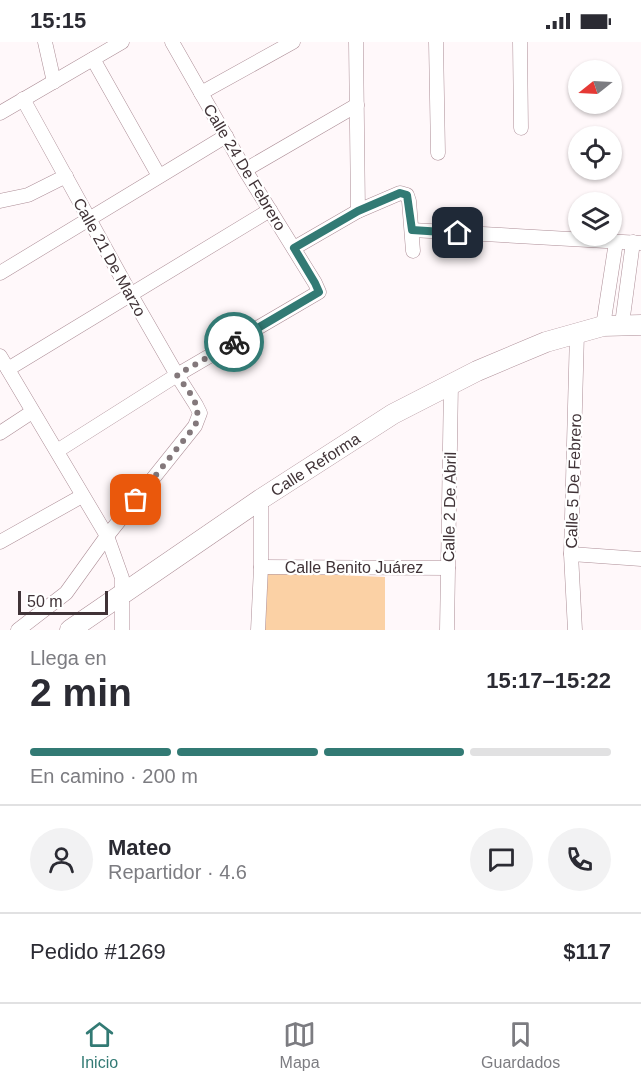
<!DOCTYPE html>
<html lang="es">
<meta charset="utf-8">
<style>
:root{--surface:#fff;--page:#f2f2f3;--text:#2b2b33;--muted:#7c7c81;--line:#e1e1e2;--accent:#327a74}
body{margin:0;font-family:Helvetica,sans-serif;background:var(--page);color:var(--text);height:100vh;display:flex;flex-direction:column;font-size:22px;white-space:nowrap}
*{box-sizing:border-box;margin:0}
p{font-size:20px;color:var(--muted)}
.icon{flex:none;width:33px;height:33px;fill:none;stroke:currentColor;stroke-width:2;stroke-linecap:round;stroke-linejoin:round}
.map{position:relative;height:588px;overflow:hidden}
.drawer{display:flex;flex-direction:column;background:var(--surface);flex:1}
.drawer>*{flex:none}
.needle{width:39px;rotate:252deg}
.fabs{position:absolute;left:568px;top:18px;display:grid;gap:12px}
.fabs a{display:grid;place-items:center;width:54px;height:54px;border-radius:50%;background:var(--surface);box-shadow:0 2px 4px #0004;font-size:30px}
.scale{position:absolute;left:18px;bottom:15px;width:90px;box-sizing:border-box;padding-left:6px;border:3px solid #403337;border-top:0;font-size:16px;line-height:21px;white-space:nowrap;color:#403337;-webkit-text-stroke:4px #fff;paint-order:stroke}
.pin{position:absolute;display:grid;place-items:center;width:51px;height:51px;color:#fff;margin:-26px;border-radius:12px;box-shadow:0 3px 9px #0006}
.courier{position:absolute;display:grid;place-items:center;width:60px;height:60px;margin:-30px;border:4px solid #327a74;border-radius:50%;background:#fff;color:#222;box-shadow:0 2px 8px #0007}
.overview em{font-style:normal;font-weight:800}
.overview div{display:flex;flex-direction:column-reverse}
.overview{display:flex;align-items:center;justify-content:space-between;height:102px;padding:0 30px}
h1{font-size:39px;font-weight:800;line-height:45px}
.bar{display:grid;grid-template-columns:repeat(4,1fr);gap:9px 6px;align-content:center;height:72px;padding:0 30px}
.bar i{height:8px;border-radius:4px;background:var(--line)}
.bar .selected{background:var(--accent)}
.bar p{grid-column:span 4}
.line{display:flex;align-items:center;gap:15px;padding:0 30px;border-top:2px solid var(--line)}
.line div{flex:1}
.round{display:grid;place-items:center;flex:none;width:63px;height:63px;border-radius:32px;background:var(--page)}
.status{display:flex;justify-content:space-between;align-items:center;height:42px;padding:0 30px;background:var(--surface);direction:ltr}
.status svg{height:16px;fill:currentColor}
.tab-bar{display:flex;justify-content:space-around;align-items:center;height:84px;border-top:2px solid var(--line);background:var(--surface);font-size:16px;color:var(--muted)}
.tab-bar a{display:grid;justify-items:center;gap:3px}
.tab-bar .selected{color:var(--accent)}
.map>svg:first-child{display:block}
.park{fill:#fbd1a5}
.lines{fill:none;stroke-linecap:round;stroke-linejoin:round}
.street-casing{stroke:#ad8e97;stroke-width:15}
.secondary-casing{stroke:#ad8e97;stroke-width:21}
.street{stroke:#fff;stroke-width:14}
.secondary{stroke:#fff;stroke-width:20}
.done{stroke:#83787b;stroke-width:6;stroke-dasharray:0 10.8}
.route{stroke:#327a74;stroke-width:8}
.labels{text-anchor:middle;stroke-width:4.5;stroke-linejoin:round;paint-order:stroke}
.street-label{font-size:16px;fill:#403337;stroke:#fff}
</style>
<div class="status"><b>15:15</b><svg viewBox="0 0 49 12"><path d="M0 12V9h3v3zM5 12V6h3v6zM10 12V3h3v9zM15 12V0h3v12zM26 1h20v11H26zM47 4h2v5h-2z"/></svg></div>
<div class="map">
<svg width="641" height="588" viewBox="0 0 641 588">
<rect width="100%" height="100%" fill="#fff8fa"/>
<!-- park -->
<path class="park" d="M 266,530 L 385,535 L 385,588 L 265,588 Z"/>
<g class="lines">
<defs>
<g id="street">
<path d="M 45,0 L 54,40"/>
<path d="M 356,0 L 358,169"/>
<path d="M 436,0 L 438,111"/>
<path d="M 520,0 L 521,86"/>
<path d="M 93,17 L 159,134"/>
<path d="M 201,51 L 293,0"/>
<path d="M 0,71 L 122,0"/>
<path d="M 245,128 L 357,63"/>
<path d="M 0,159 L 28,153 L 66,134"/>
<path d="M 412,188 L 641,201"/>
<path d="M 294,206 L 358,169 L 400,151 L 407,153 L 409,159 L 413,209"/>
<path d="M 0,231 L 226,94"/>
<path d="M 622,282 L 633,200"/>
<path d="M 603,284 L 616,200"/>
<path d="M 0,314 L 107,494 L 122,536 L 122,588"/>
<path d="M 8,327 L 270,168"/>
<path d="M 0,391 L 32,370"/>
<path d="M 57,409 L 177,333 L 319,250 L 315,241 L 245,128 L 172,0"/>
<path d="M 0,500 L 82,454"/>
<path d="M 571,512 L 641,517"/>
<path d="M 261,525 L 448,526"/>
<path d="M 18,588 L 66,551 L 107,494 L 195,384 L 200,371 L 196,363 L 177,333 L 131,253 L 23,57"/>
<path d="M 258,588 L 261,525 L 261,457"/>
<path d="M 447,588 L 451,342"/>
<path d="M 575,588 L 571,512 L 577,291"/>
</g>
<g id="secondary">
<path id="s1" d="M 70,588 L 261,457 L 393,372 L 477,329 L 546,300 L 603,284 L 641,283"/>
</g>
</defs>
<!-- street casing -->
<use href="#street" class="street-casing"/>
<!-- secondary casing -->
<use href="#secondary" class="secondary-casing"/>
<!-- street -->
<use href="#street" class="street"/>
<!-- secondary -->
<use href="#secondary" class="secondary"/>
</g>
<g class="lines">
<!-- done -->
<path class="done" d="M 136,458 L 195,384 C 203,362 189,351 177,333 L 234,300"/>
<!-- route -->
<path class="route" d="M 234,300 L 319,250 L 315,241 L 294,206 L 358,169 L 400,151 L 407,153 L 412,188 L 458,191"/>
</g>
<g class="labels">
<!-- street labels -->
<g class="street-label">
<text transform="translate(245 125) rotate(59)" y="6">Calle 24 De Febrero</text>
<text transform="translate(110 215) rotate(61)" y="6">Calle 21 De Marzo</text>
<text dy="6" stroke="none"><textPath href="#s1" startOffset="296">Calle Reforma</textPath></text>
<text transform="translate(573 439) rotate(-88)" y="6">Calle 5 De Febrero</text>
<text transform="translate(449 465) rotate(-89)" y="6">Calle 2 De Abril</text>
<text x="354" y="531">Calle Benito Juárez</text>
</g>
</g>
</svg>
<div class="fabs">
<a><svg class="needle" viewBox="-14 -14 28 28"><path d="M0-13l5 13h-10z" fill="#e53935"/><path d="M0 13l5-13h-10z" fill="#7c7c81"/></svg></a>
<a><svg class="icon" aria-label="locate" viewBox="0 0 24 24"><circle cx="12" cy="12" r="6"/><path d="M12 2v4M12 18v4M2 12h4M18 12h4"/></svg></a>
<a><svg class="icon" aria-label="layers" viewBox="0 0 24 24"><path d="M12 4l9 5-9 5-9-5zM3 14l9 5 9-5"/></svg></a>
</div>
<div class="scale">50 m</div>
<div class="pin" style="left:136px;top:458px;background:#ea580c"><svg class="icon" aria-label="bag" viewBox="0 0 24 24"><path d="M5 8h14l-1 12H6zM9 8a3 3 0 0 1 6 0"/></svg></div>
<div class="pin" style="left:458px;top:191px;background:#1f2937"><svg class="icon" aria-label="home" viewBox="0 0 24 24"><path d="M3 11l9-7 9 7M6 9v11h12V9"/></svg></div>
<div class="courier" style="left:234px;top:300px"><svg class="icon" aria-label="bike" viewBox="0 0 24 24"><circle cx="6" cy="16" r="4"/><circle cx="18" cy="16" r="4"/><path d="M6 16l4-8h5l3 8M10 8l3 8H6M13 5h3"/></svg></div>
</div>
<section class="drawer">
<div class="overview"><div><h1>2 min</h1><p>Llega en</p></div><em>15:17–15:22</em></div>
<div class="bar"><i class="selected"></i><i class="selected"></i><i class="selected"></i><i></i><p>En camino · 200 m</p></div>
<div class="line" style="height:108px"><a class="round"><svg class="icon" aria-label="person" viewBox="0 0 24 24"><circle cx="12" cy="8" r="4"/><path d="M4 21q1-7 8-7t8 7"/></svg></a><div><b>Mateo</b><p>Repartidor · 4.6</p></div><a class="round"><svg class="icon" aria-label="chat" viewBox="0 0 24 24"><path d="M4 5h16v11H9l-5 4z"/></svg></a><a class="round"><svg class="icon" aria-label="phone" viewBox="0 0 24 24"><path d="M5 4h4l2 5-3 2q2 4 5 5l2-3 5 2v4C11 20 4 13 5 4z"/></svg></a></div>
<div class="line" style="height:78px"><div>Pedido #1269</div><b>$117</b></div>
</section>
<nav class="tab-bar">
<a class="selected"><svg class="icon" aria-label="home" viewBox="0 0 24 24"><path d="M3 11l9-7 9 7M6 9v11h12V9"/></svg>Inicio</a>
<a><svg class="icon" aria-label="map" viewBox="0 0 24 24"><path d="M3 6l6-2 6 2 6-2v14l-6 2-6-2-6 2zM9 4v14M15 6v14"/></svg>Mapa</a>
<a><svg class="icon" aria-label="saved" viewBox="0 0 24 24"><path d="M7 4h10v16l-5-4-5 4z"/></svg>Guardados</a>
</nav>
